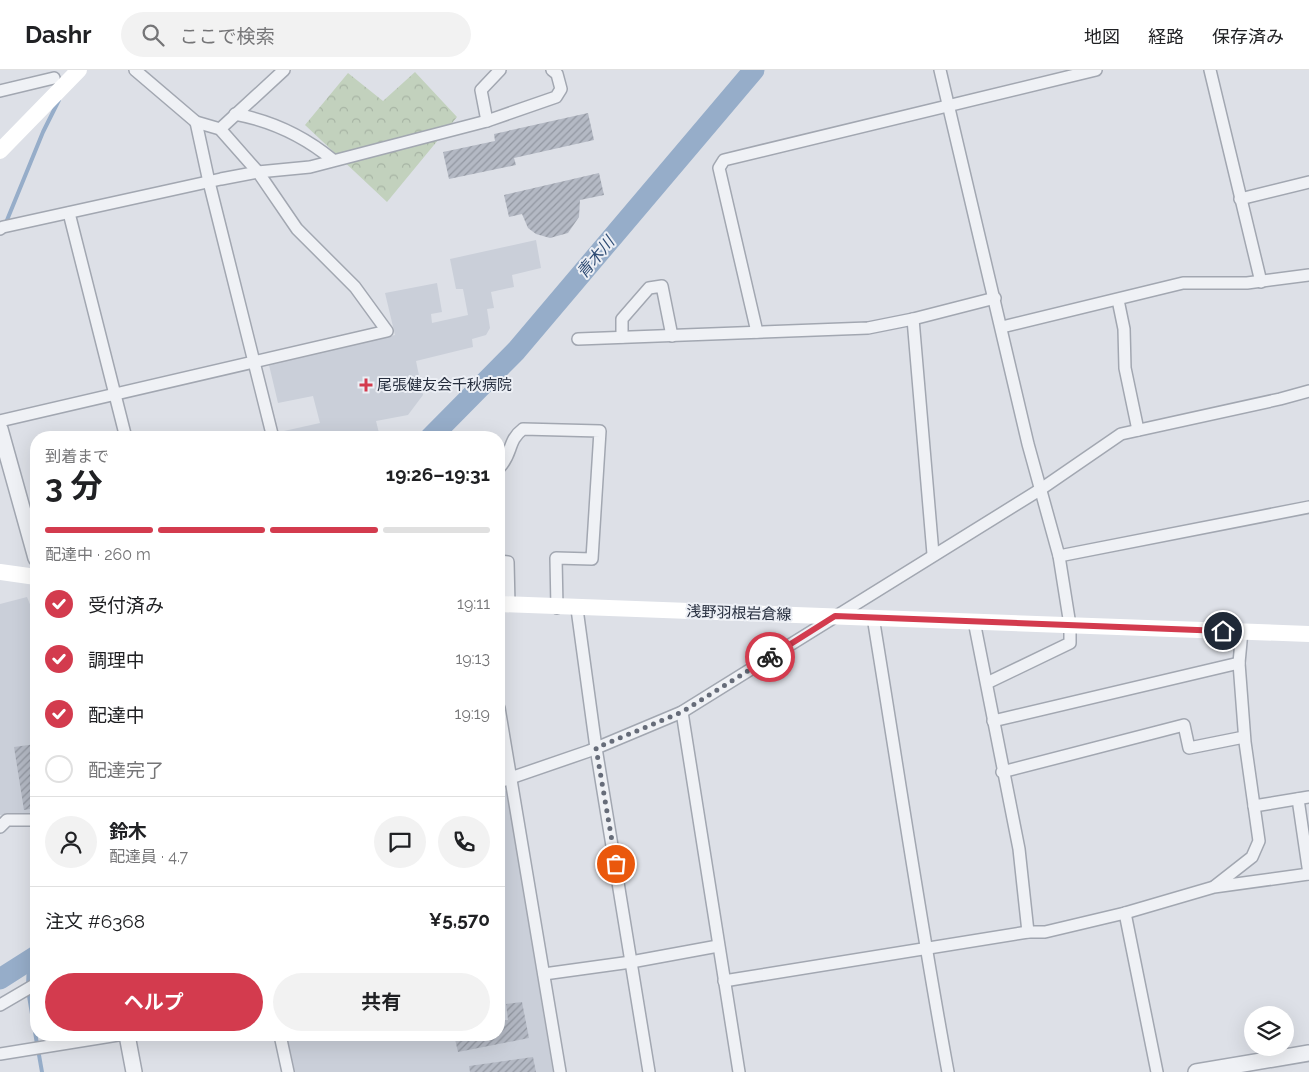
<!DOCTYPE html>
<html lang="ja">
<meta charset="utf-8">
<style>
:root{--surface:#fff;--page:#f2f2f2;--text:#202124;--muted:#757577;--line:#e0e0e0;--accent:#d33b4e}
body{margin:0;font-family:Raleway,"Noto Sans JP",sans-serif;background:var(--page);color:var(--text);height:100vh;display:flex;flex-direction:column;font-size:19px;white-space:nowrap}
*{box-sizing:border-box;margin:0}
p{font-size:16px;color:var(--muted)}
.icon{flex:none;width:28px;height:28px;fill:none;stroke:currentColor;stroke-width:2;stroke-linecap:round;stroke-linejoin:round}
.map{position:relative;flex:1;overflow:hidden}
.details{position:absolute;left:30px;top:361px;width:475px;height:610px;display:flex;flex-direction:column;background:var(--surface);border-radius:20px;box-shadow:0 5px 20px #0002}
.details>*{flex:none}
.buttons{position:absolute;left:1244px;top:936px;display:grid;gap:10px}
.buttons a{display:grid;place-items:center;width:50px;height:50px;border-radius:50%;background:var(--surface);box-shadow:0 5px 20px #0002;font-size:25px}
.pin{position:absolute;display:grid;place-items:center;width:42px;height:42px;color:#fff;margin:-21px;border:2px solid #fff;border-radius:50%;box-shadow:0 1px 5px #0007}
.courier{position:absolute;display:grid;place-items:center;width:50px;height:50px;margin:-25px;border:4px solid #d33b4e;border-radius:50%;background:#fff;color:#222;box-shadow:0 1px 6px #0007}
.overview em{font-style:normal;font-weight:700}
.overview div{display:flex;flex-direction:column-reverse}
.overview{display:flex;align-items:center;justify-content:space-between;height:85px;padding:0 15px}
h1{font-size:32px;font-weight:700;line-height:38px}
.bar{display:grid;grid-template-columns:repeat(4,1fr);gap:8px 5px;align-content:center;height:60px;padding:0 15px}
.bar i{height:6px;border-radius:4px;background:var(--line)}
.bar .current{background:var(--accent)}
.bar p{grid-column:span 4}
.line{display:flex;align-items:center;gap:12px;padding:0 15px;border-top:1px solid var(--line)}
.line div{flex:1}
.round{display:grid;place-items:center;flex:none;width:52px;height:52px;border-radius:26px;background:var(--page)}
ol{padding:0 15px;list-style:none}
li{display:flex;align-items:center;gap:15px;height:55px}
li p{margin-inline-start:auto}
li .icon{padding:5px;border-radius:50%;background:var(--accent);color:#fff;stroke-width:4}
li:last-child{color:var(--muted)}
li i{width:28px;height:28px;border:2px solid var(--line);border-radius:50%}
.cta{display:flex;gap:10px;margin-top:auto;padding:10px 15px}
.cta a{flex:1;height:58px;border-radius:30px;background:var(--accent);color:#fff;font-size:20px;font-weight:700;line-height:58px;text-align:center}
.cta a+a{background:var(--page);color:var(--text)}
header{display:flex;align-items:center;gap:30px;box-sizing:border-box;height:70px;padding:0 25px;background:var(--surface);border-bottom:1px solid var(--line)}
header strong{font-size:24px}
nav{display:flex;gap:28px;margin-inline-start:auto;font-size:18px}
.search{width:350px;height:45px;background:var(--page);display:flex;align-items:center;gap:12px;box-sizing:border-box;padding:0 18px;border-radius:28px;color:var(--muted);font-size:19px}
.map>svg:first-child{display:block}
.built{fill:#cacfd9}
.forest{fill:url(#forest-crowns)}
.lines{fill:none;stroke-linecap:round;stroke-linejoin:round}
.stream{stroke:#96adc9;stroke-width:4}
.river{stroke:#96adc9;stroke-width:21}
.building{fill:url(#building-hatch)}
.minor-casing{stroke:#a2a7b1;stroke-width:14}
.tertiary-casing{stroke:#a2a7b1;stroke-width:18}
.minor{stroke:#eff1f5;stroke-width:11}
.tertiary{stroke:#eff1f5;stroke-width:15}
.secondary{stroke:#fff;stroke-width:16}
.done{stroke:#666c79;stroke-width:5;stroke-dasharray:0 9}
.route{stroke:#d33b4e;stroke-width:6}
.poi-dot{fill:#d33b4e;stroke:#eceff5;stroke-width:2}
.labels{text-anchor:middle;stroke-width:4;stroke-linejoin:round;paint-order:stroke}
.poi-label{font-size:15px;fill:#262e3e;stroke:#eceff5;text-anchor:start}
.street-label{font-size:15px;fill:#262e3e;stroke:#eceff5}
.water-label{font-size:16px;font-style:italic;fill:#2e4b73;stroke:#eceff5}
</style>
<header>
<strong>Dashr</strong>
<div class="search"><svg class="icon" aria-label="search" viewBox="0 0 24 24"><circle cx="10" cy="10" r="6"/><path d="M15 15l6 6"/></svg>ここで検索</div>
<nav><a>地図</a><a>経路</a><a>保存済み</a></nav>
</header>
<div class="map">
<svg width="1309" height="1002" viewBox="0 0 1309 1002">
<defs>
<pattern id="forest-crowns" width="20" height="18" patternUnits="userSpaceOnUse" patternTransform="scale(1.25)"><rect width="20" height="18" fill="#c2d1bd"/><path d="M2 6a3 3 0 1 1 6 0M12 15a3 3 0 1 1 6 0" fill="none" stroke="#a7b4a4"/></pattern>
<pattern id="building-hatch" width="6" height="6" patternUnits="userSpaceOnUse" patternTransform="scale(1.25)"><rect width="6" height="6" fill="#b4b9c4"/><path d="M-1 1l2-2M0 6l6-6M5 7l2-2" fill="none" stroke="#9297a1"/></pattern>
</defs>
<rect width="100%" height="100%" fill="#dde0e7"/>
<!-- built -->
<g class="built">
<path d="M 536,170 L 541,198 L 512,205 L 514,217 L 491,222 L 494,238 L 487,239 L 490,258 L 486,265 L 472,269 L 473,277 L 416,291 L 423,325 L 408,345 L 376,351 L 379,363 L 375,367 L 285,367 L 284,361 L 320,353 L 313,326 L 278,333 L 269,295 L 395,265 L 385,223 L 437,213 L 442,242 L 431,244 L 432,253 L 468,245 L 463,219 L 456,219 L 450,189 Z"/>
<path d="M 27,527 L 36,549 L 36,743 L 0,745 L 0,534 Z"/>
<path d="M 507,721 L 553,1002 L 291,1002 L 285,965 L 499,965 L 499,722 Z"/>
</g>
<!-- forest -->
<path class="forest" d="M 415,2 L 457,47 L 387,132 L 305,55 L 348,3 L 383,31 Z"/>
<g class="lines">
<!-- stream -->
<g class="stream">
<path d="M 5,155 L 43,62 L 59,30"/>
<path d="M 28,916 L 29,893"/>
<path d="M 29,926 L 37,974"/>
<path d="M 39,985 L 42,1002"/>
</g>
<!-- river -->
<g class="river">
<path d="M 430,368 L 516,281 L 754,0"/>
<path d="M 0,909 L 36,886"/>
</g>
</g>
<!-- building -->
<g class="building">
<path d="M 588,43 L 594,70 L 514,88 L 516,95 L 449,109 L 443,82 L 495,71 L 494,64 Z"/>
<path d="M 599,103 L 604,125 L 580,130 L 579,147 L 568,163 L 550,168 L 536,164 L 528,158 L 522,144 L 509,147 L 504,125 Z"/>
<path d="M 36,674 L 36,738 L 24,740 L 14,677 Z"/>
<path d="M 522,932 L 529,968 L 458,982 L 454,965 L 499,965 L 499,951 L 508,950 L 506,934 Z"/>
<path d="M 533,987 L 536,1002 L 470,1002 L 469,996 Z"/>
</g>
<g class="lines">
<defs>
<g id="minor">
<path d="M 940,0 L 1028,374 L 1059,486 L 1070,555 L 1070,573 L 987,613"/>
<path d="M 1210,0 L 1261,212"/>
<path d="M 0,21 L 54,8"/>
<path d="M 235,44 C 272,51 304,66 333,90"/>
<path d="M 487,51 L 481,20 L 500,0"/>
<path d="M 196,52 L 209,112 L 273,368"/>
<path d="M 220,59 L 284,0"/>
<path d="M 1240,129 L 1309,112"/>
<path d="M 69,143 L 126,368"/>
<path d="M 0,159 L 3,157 L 221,109 L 258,102 L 310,97 L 487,51 L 556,27 L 561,19 L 557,4 L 552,0"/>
<path d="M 1118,230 L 1124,259 L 1125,298 L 1138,360"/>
<path d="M 913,249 L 933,484"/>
<path d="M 1002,257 L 1183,213 L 1247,213 L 1309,205"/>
<path d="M 757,262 L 719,98 L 724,90 L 1096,0"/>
<path d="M 622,267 L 622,249 L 649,218 L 662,216 L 672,266"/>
<path d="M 578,269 L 868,258 L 913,249 L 995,228"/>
<path d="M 0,351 L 387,261 L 355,217 L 297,159 L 258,102 L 220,59 L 196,52 L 135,0"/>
<path d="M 499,398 C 513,384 507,371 523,359 L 600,361 L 592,489 L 556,488 L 557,538"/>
<path d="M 1059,486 L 1309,437"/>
<path d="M 499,491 L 508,492 L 509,535"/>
<path d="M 577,539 L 596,678 L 649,1002"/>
<path d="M 873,547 C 898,699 920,851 948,1002"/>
<path d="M 974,551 L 1019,779 L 1028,862"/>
<path d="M 499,638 L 560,1002"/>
<path d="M 682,642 L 739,1002"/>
<path d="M 993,651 L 1239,593"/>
<path d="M 1002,702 L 1184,655 L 1189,678 L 1244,667"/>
<path d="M 499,712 L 589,681 L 682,642 L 1041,419 L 1121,364 L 1280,329 L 1309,321"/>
<path d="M 1298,729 L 1309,804"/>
<path d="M 1254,736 L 1309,727"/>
<path d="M 0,757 L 7,750 L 36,750"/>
<path d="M 1215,816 L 1252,787 L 1259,771 L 1245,672 L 1239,593 L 1242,561"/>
<path d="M 1125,843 L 1157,1002"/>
<path d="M 544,904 L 631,892 L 718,876"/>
<path d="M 724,911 L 1028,862 L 1045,862 L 1125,843 L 1214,817 L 1309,804"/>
<path d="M 0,935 L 36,914"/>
<path d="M 280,965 L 288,1002"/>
<path d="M 0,984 L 118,965"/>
</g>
<g id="tertiary">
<path d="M 0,359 L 36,488"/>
<path d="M 127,965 L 134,1002"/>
<path d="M 1196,1002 L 1309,983"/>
</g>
</defs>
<!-- minor casing -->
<use href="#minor" class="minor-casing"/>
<!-- tertiary casing -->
<use href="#tertiary" class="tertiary-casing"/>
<!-- minor -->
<use href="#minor" class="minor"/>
<!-- tertiary -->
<use href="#tertiary" class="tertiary"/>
<!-- secondary -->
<g class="secondary">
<path d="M 0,81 L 79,0"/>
<path d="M 0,502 L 36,507"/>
<path d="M 499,534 L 1309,564"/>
</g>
</g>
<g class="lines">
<!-- done -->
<path class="done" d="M 616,794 L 596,678 L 682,642 L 770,587"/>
<!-- route -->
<path class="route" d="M 770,587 L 835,546 L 1223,561"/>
</g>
<!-- markers -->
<path class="poi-dot" d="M363.5 307.5h5v5h5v5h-5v5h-5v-5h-5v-5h5z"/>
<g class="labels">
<!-- poi labels -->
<g class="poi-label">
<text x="377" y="320">尾張健友会千秋病院</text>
</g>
<!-- street labels -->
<g class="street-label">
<text transform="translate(739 543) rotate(2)" y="5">浅野羽根岩倉線</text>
</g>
<!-- water labels -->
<g class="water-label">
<text transform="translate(595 187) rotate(-50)" y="6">青木川</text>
</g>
</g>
</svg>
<div class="buttons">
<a><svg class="icon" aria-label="layers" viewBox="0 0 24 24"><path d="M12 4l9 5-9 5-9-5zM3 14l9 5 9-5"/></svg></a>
</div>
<div class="pin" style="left:616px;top:794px;background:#ea580c"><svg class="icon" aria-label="bag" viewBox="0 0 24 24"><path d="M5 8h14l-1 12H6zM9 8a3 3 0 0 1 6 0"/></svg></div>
<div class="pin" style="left:1223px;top:561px;background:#1f2937"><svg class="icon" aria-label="home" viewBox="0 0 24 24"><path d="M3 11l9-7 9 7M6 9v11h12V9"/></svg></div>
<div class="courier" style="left:770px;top:587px"><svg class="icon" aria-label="bike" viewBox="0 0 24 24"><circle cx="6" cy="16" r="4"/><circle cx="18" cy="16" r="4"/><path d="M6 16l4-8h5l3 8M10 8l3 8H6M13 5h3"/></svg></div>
<section class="details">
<div class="overview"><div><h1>3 分</h1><p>到着まで</p></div><em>19:26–19:31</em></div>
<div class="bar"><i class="current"></i><i class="current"></i><i class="current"></i><i></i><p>配達中 · 260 m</p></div>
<ol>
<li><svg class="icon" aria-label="check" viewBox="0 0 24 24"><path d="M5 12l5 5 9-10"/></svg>受付済み<p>19:11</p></li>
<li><svg class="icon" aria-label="check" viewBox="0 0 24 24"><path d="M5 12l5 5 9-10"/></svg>調理中<p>19:13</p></li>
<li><svg class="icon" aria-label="check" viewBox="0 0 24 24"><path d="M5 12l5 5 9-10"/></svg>配達中<p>19:19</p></li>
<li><i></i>配達完了</li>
</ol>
<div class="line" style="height:90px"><a class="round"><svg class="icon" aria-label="person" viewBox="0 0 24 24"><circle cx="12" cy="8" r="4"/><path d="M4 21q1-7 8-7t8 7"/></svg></a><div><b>鈴木</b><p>配達員 · 4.7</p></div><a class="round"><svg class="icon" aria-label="chat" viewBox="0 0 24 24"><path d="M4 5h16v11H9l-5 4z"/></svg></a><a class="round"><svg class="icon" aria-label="phone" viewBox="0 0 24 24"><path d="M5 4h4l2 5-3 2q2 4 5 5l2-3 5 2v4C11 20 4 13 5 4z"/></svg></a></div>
<div class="line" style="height:65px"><div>注文 #6368</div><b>¥5,570</b></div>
<div class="cta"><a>ヘルプ</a><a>共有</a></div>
</section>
</div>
